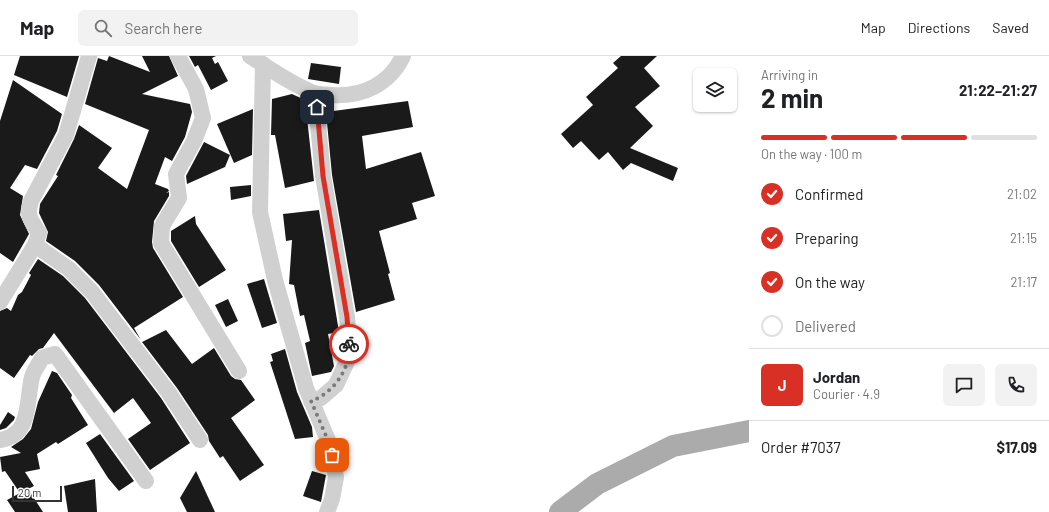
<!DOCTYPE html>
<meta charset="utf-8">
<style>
:root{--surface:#fff;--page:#f2f2f2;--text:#202124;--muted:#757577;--line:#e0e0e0;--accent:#d93025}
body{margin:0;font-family:Barlow,sans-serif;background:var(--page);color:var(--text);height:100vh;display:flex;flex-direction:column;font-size:15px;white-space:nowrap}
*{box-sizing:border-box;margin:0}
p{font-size:13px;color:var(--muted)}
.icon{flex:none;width:22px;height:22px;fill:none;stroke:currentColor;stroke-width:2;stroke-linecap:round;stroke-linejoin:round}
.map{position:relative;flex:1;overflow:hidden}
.details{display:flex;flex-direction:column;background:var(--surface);width:300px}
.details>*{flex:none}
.tools{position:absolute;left:693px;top:12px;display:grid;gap:8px}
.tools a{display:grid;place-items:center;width:44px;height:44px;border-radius:6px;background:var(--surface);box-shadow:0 1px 3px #0004;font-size:20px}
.scale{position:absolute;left:12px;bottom:10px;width:50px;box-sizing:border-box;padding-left:4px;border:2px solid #333;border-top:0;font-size:11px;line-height:14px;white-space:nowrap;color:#333;-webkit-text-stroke:3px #fff;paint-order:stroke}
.pin{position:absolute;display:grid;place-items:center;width:34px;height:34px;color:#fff;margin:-17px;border-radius:8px;box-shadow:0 2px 6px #0006}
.courier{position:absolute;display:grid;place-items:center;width:40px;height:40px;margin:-20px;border:3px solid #d93025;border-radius:50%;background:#fff;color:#222;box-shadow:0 1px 5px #0007}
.headline em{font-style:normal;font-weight:700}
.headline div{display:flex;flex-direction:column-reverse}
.headline{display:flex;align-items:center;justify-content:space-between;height:68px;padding:0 12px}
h1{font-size:26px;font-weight:700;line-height:30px}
.bar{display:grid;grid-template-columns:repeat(4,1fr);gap:6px 4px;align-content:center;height:48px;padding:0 12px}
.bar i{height:5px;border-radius:3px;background:var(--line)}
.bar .on{background:var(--accent)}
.bar p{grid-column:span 4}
.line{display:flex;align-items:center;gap:10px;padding:0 12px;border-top:1px solid var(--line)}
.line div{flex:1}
.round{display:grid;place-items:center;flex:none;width:42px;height:42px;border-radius:6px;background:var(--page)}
ol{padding:0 12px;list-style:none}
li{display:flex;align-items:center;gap:12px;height:44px}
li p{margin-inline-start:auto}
li .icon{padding:4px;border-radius:50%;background:var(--accent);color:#fff;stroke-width:4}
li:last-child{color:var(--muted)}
li i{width:22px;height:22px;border:2px solid var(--line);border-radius:50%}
header{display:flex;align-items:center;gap:24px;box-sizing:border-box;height:56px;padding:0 20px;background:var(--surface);border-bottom:1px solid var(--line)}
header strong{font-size:19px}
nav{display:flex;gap:22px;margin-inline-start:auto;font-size:14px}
.search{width:280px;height:36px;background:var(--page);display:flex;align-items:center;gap:10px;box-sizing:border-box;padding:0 14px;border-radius:6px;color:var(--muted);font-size:15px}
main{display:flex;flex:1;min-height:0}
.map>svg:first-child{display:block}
.building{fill:#1a1a1a}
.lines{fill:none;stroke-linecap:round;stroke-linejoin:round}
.minor{stroke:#d0d0d0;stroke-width:16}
.primary{stroke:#ababab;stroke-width:22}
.done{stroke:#7a7a7a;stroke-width:4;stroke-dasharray:0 7.2}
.route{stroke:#d93025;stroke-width:5}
</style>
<header>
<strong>Map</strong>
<div class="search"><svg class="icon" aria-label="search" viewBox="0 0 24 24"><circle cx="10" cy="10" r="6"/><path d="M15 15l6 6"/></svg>Search here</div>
<nav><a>Map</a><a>Directions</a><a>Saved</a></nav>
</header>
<main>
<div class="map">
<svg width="749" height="456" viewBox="0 0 749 456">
<rect width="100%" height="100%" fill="#fff"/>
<!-- building -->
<g class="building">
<path d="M 20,0 L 79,0 L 67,41 L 14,19 Z"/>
<path d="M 109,0 L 150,16 L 142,0 L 169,0 L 178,20 L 142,38 L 190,48 L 192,56 L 185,81 L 172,105 L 165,101 L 155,128 L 168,133 L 169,135 L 166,137 L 169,136 L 169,140 L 154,165 L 152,186 L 153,192 L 183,241 L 134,272 L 141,284 L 99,229 L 75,205 L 46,185 L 48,176 L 39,157 L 40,148 L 58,120 L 56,119 L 74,83 L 79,69 L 112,92 L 98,112 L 127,133 L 149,74 L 85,48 L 98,2 L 107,5 Z"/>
<path d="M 189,0 L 216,0 L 212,2 L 215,8 L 218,6 L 228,25 L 211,34 L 198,9 L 195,11 Z"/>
<path d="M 621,0 L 657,0 L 644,12 L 660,30 L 635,51 L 653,70 L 630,92 L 678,112 L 673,125 L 631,107 L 623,114 L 608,96 L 599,104 L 581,85 L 573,92 L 561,78 L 593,49 L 586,41 L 618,12 L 613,7 Z"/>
<path d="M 311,7 L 341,11 L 339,28 L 308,23 Z"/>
<path d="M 13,24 L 62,58 L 57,75 L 37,113 L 25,109 L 10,132 L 23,140 L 20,159 L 29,178 L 13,206 L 0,197 L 0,65 Z"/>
<path d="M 292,38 L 305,44 L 314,125 L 285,132 L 275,79 L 271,79 L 272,43 Z"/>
<path d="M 408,45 L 413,71 L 362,80 L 366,113 L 421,96 L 435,140 L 412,147 L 417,163 L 379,175 L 390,217 L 388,218 L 395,244 L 356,256 L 332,119 L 326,56 Z"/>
<path d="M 253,53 L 252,99 L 234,107 L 217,68 Z"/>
<path d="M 204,86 L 230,99 L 225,111 L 187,128 L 186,120 Z"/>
<path d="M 251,129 L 251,140 L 231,144 L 230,131 Z"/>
<path d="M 319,154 L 339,276 L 328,278 L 334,310 L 331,316 L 312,320 L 305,287 L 310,285 L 304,259 L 300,260 L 294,229 L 289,228 L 292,184 L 286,185 L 283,158 Z"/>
<path d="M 195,160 L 196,168 L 226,214 L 199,231 L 171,185 L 171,175 Z"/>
<path d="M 38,203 L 63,220 L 85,242 L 161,342 L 190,387 L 150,414 L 128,383 L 151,367 L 133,342 L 114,357 L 54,277 L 43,292 L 39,293 L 32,300 L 30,299 L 14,322 L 0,312 L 0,255 L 7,252 L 11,255 L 18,239 L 22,236 L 31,219 L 29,217 Z"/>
<path d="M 264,223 L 277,267 L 262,272 L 247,228 Z"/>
<path d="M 228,243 L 238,265 L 226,271 L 215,249 Z"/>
<path d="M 166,274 L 192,308 L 214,292 L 231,320 L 235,323 L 241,324 L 255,344 L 231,362 L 264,409 L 240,425 L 223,400 L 220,402 L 209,385 L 208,379 L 177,332 L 142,286 Z"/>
<path d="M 285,293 L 297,336 L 312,371 L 313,381 L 295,383 L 270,306 L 273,305 L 271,298 Z"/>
<path d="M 52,315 L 57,317 L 72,339 L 71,342 L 88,369 L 58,388 L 56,386 L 37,398 L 40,413 L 25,416 L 34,430 L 28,433 L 43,456 L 15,456 L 7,444 L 20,437 L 5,415 L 2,416 L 0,401 L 21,397 L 11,391 L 23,383 L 31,373 L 38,346 Z"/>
<path d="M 8,356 L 15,361 L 14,364 L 6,372 L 0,374 L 0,369 Z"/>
<path d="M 100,378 L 134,425 L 119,435 L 108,422 L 86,387 Z"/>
<path d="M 196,415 L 215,456 L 187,456 L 180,442 Z"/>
<path d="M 312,415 L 326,419 L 321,446 L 303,440 Z"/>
<path d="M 95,423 L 97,456 L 68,456 L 64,430 Z"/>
</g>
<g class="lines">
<!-- minor -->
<g class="minor">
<path d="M 178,0 L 196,33 L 203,62 L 194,85 L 176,118 L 179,142 L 162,170 L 161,187 L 239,315"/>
<path d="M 250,0 C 270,13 291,28 314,37 C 319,39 327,38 332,39 C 363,41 390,28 403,0"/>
<path d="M 263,8 L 260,156 L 275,224 L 306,332 L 330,389 L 336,421 L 332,443 L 327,456"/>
<path d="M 35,189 L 69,213 L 92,236 L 169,337 L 200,384"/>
<path d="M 0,246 L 35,189 L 39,177 C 31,164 26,161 31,145 L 66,79 L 89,0"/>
<path d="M 311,345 L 321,342 L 336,329 L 350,299 L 347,261 L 323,120 L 315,37"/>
<path d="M 0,384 C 32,379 26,345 32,321 C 34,314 39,308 42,302 L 55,298 L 146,425"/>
</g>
<!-- primary -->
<path class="primary" d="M 560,456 L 597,428 L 673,390 L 749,375"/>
</g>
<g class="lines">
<!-- done -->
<path class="done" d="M 332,399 L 330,389 L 311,345 C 334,337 351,312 349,288"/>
<!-- route -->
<path class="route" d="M 317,51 L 323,120 L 347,261 L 349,288"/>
</g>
</svg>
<div class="tools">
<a><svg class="icon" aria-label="layers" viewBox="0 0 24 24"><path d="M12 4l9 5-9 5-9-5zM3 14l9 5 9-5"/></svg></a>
</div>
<div class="scale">20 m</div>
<div class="pin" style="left:332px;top:399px;background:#ea580c"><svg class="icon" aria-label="bag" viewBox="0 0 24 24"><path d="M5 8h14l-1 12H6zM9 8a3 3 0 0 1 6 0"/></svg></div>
<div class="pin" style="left:317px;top:51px;background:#1f2937"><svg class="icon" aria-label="home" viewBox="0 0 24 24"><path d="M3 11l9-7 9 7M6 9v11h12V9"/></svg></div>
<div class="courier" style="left:349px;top:288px"><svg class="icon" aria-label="bike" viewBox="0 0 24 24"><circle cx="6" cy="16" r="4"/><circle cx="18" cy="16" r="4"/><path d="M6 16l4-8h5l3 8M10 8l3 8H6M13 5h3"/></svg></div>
</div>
<section class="details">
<div class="headline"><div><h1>2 min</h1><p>Arriving in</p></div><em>21:22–21:27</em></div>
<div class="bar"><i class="on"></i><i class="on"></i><i class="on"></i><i></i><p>On the way · 100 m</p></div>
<ol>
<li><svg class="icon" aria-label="check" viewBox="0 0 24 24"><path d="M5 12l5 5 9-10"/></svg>Confirmed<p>21:02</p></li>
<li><svg class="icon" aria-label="check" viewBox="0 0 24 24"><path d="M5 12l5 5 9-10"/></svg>Preparing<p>21:15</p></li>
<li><svg class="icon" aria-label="check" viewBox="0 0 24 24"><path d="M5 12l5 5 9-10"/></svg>On the way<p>21:17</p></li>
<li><i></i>Delivered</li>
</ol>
<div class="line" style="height:72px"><b class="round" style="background:var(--accent);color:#fff">J</b><div><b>Jordan</b><p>Courier · 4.9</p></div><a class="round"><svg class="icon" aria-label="chat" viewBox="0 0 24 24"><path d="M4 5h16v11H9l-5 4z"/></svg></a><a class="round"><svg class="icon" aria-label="phone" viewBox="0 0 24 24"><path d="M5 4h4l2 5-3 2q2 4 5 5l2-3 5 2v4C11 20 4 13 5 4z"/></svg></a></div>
<div class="line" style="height:52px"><div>Order #7037</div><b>$17.09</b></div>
</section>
</main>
